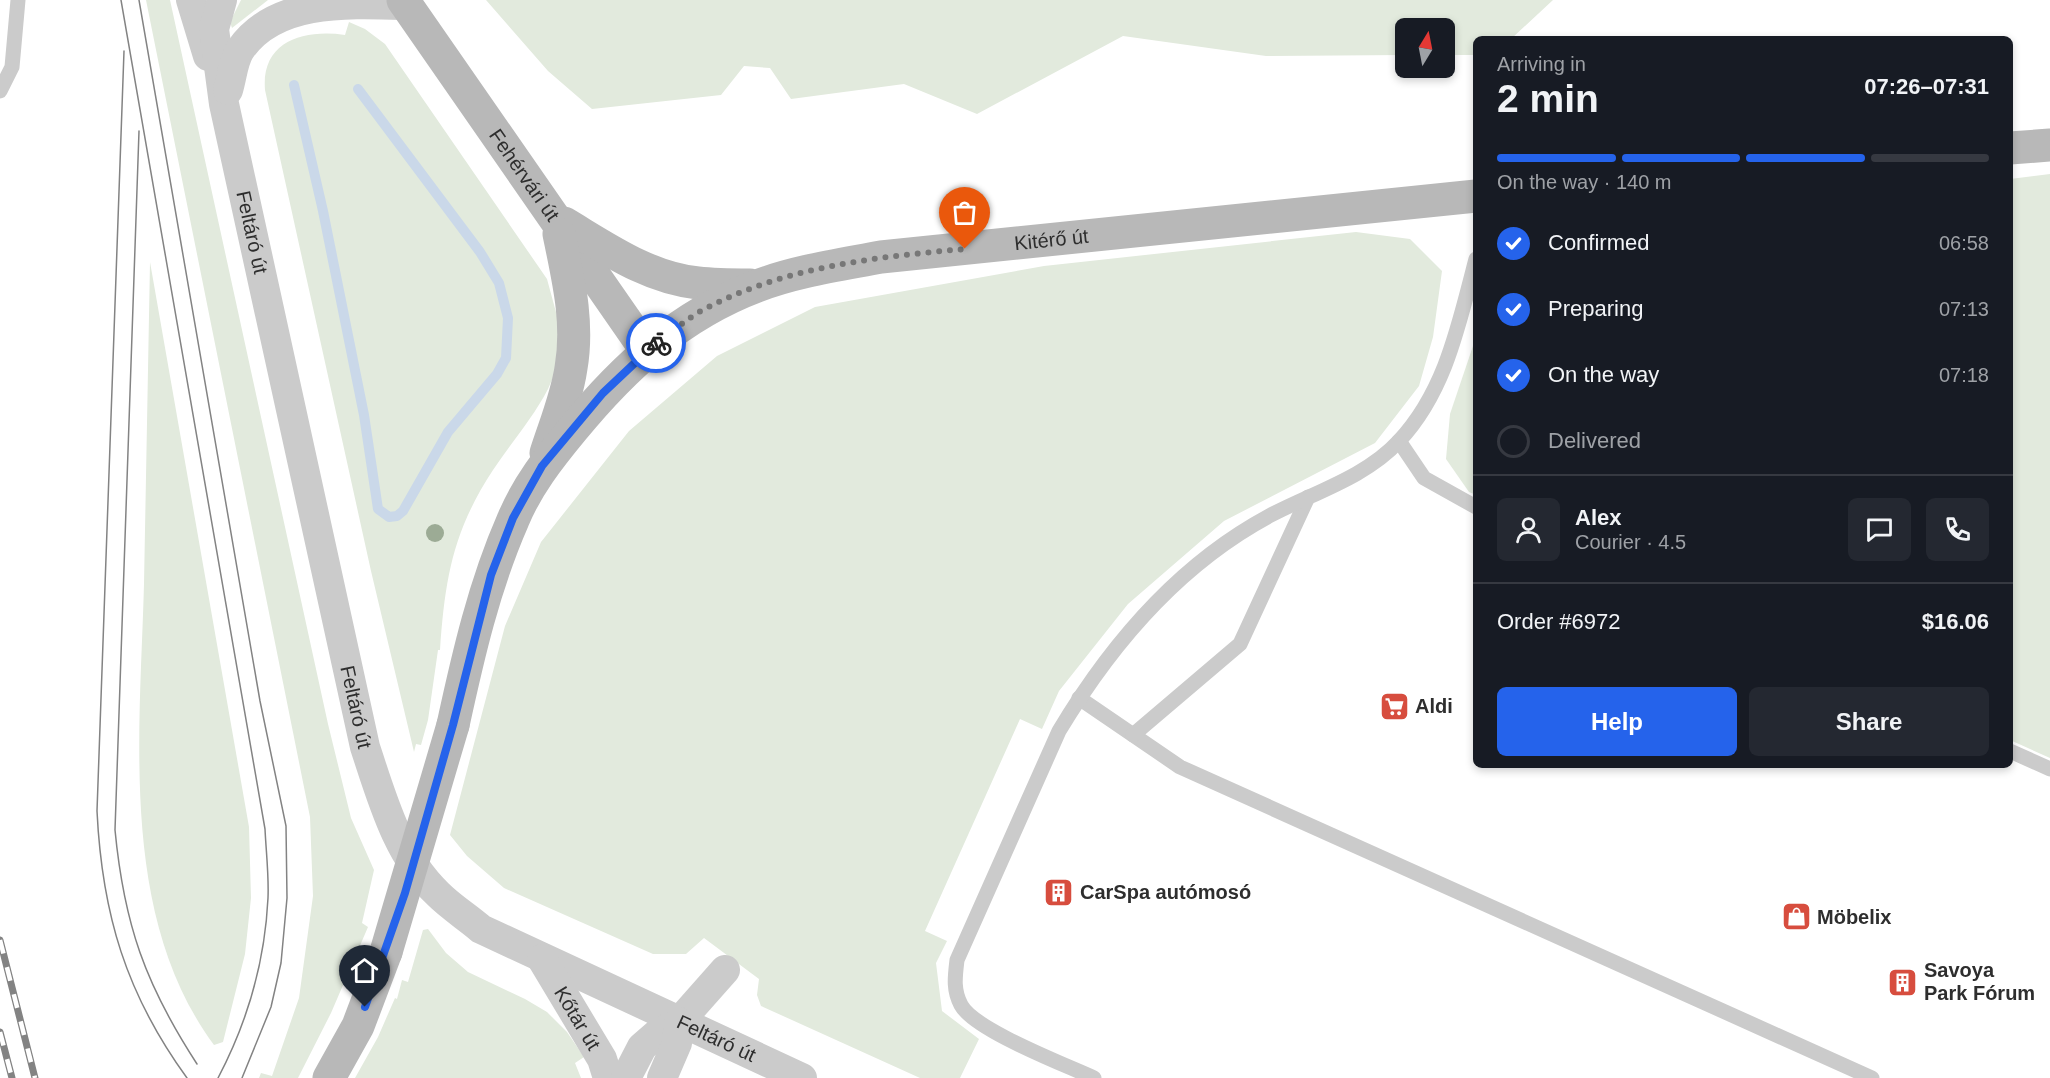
<!DOCTYPE html>
<meta charset="utf-8">
<style>
:root{--surface:#171b24;--page:#242831;--text:#f1f3f6;--muted:#9ea1a6;--line:#363941;--accent:#2563eb}
body{margin:0;font-family:Helvetica,sans-serif;background:var(--page);color:var(--text);height:100vh;display:flex;flex-direction:column;font-size:22px;white-space:nowrap}
*{box-sizing:border-box;margin:0}
p{font-size:20px;color:var(--muted)}
.icon{flex:none;width:33px;height:33px;fill:none;stroke:currentColor;stroke-width:2;stroke-linecap:round;stroke-linejoin:round}
.map{position:relative;flex:1;overflow:hidden}
.panel{position:absolute;left:1473px;top:36px;width:540px;height:732px;display:flex;flex-direction:column;background:var(--surface);border-radius:9px;box-shadow:0 3px 9px #0003}
.panel>*{flex:none}
.needle{width:39px;rotate:10deg}
.fabs{position:absolute;left:1395px;top:18px;display:grid;gap:12px}
.fabs a{display:grid;place-items:center;width:60px;height:60px;border-radius:9px;background:var(--surface);box-shadow:0 3px 9px #0003;font-size:30px}
.pin{position:absolute;display:grid;place-items:center;width:51px;height:51px;color:#fff;margin:-62px -26px;border-radius:50% 50% 50% 0;rotate:-45deg;box-shadow:0 0 6px #0007}
.pin .icon{rotate:45deg}
.courier{position:absolute;display:grid;place-items:center;width:60px;height:60px;margin:-30px;border:4px solid #2563eb;border-radius:50%;background:#fff;color:#222;box-shadow:0 2px 8px #0007}
.summary em{font-style:normal;font-weight:700}
.summary div{display:flex;flex-direction:column-reverse}
.summary{display:flex;align-items:center;justify-content:space-between;height:102px;padding:0 24px}
h1{font-size:39px;font-weight:700;line-height:45px}
.bar{display:grid;grid-template-columns:repeat(4,1fr);gap:9px 6px;align-content:center;height:72px;padding:0 24px}
.bar i{height:8px;border-radius:4px;background:var(--line)}
.bar .active{background:var(--accent)}
.bar p{grid-column:span 4}
.line{display:flex;align-items:center;gap:15px;padding:0 24px;border-top:2px solid var(--line)}
.line div{flex:1}
.round{display:grid;place-items:center;flex:none;width:63px;height:63px;border-radius:9px;background:var(--page)}
ol{padding:0 24px;list-style:none}
li{display:flex;align-items:center;gap:18px;height:66px}
li p{margin-inline-start:auto}
li .icon{padding:6px;border-radius:50%;background:var(--accent);color:#fff;stroke-width:4}
li:last-child{color:var(--muted)}
li i{width:33px;height:33px;border:3px solid var(--line);border-radius:50%}
.cta{display:flex;gap:12px;margin-top:auto;padding:12px 24px}
.cta a{flex:1;height:69px;border-radius:9px;background:var(--accent);color:#fff;font-size:24px;font-weight:700;line-height:69px;text-align:center}
.cta a+a{background:var(--page);color:var(--text)}
.map>svg:first-child{display:block}
.green{fill:#e2eadd}
.lines{fill:none;stroke-linecap:round;stroke-linejoin:round}
.stream{stroke:#cad8e9;stroke-width:10}
.lane{stroke:#cbcbcb;stroke-width:15}
.street{stroke:#cbcbcb;stroke-width:30}
.secondary{stroke:#b8b8b8;stroke-width:33}
.tram{stroke:#838383;stroke-width:1.5}
.rail-casing{stroke:#838383;stroke-width:7}
.rail{stroke:#fff;stroke-width:4.5;stroke-dasharray:14;stroke-linecap:butt}
.secondary-bridge{stroke:#b8b8b8;stroke-width:33}
.tree{fill:#9cab95}
.done{stroke:#777;stroke-width:6;stroke-dasharray:0 10.8}
.route{stroke:#2563eb;stroke-width:8}
.labels{text-anchor:middle;stroke-width:6;stroke-linejoin:round;paint-order:stroke}
.street-label{font-size:20px;fill:#2e2e2e;stroke:#fff}
.poi-label{font-size:20px;font-weight:bold;fill:#2e2e2e;stroke:#fff;text-anchor:start}
</style>
<div class="map">
<svg width="2050" height="1078" viewBox="0 0 2050 1078">
<rect width="100%" height="100%" fill="#fff"/>
<!-- green -->
<g class="green">
<path d="M 146,0 L 170,0 L 328,724 L 351,818 L 374,870 L 362,923 L 368,927 L 331,1013 L 298,1078 L 259,1078 L 261,1073 L 272,1076 L 299,998 L 313,896 L 310,817 Z"/>
<path d="M 241,0 L 268,0 L 232,28 L 230,22 Z"/>
<path d="M 486,0 L 1553,0 L 1511,39 L 1476,39 L 1476,55 L 1445,55 L 1444,28 L 1406,28 L 1405,55 L 1266,56 L 1123,36 L 977,114 L 904,84 L 791,99 L 770,68 L 744,66 L 721,95 L 592,109 L 548,71 Z"/>
<path d="M 349,22 L 365,29 L 385,44 L 547,279 L 560,327 L 554,375 L 548,389 C 533,418 511,443 493,470 C 453,531 445,578 440,650 L 438,650 L 428,720 L 421,745 L 416,744 L 414,752 L 371,571 L 265,90 C 261,41 304,29 345,35 Z"/>
<path d="M 2050,174 L 2050,758 L 2010,740 L 2010,179 Z"/>
<path d="M 1356,232 L 1410,239 L 1442,271 L 1433,337 L 1419,386 L 1375,443 L 1224,521 L 1128,604 L 1059,691 L 1042,729 L 1020,719 L 925,931 L 947,941 L 936,963 L 942,1011 L 979,1039 L 960,1078 L 920,1078 L 761,1006 L 757,995 L 759,979 L 704,938 L 686,954 L 653,954 L 504,888 L 467,856 L 450,835 L 505,626 L 541,542 L 629,431 L 717,356 L 815,307 L 1044,266 Z"/>
<path d="M 150,262 L 249,827 L 251,898 L 245,954 L 223,1042 L 214,1045 C 119,916 140,736 144,584 C 146,477 148,369 150,262 Z"/>
<path d="M 1476,337 L 1476,495 L 1469,492 L 1446,459 L 1450,414 Z"/>
<path d="M 428,929 L 446,953 L 468,972 L 525,999 L 547,1012 L 567,1032 L 584,1057 L 575,1063 L 581,1078 L 355,1078 L 378,1037 L 395,998 L 397,999 L 402,980 L 408,982 L 423,930 Z"/>
</g>
<g class="lines">
<!-- stream -->
<path class="stream" d="M 294,85 L 323,211 L 364,415 L 378,509 L 389,517 L 397,516 L 403,511 L 448,432 L 497,374 L 506,358 L 508,318 L 499,283 L 480,252 L 358,89"/>
<!-- lane -->
<g class="lane">
<path d="M 0,91 L 12,67 L 18,0"/>
<path d="M 1399,441 L 1424,478 L 1476,507"/>
<path d="M 1079,698 L 1180,767 L 1872,1078"/>
<path d="M 1133,735 L 1240,644 L 1308,497"/>
<path d="M 2010,751 L 2050,769"/>
<path d="M 1094,1078 C 1066,1065 974,1030 961,1005 C 953,990 955,977 957,960 L 1059,731 C 1111,644 1178,565 1269,516 C 1312,493 1365,478 1399,441 C 1446,391 1459,323 1476,259"/>
</g>
<!-- street -->
<g class="street">
<path d="M 191,0 L 208,56"/>
<path id="s1" d="M 222,0 L 214,29 L 224,104 L 365,747 C 382,798 397,855 438,894 C 451,907 467,917 481,929 L 802,1078"/>
<path d="M 228,90 C 232,77 233,61 240,50 C 274,0 344,3 406,5"/>
<path id="s2" d="M 542,959 L 602,1059 L 608,1078"/>
<path d="M 626,1078 L 642,1047 L 657,1034 L 679,1022 L 725,970"/>
<path d="M 662,1078 L 677,1043 L 679,1022"/>
</g>
<!-- secondary -->
<g class="secondary">
<path id="s3" d="M 403,0 L 646,350"/>
<path d="M 2010,148 L 2050,145"/>
<path d="M 564,223 C 606,248 648,278 698,283 C 715,285 733,285 750,285"/>
<path d="M 546,453 C 555,425 567,396 571,368 C 579,322 568,278 559,234"/>
<path id="s4" d="M 453,725 C 468,656 484,586 513,520 C 527,486 549,458 573,429 C 624,367 680,315 757,286 C 796,271 839,265 881,257 L 1476,196"/>
<path d="M 329,1078 L 358,1026 L 386,952"/>
</g>
<!-- tram -->
<g class="tram">
<path d="M 121,0 L 265,829 C 266,851 269,875 268,898 C 265,961 248,1021 218,1078"/>
<path d="M 139,0 L 260,701 L 286,826 L 287,898 L 281,963 L 271,1007 L 242,1078"/>
<path d="M 124,51 L 97,811 C 102,914 126,994 187,1078"/>
<path d="M 139,131 L 115,830 C 124,924 145,984 197,1064"/>
</g>
<defs>
<g id="rail">
<path d="M 0,940 L 35,1078"/>
<path d="M 0,1032 L 12,1078"/>
</g>
</defs>
<!-- rail casing -->
<use href="#rail" class="rail-casing"/>
<!-- rail -->
<use href="#rail" class="rail"/>
<!-- secondary-bridge -->
<path class="secondary-bridge" d="M 386,952 L 453,725"/>
</g>
<!-- trees -->
<circle class="tree" cx="435" cy="533" r="9"/>
<g class="lines">
<!-- done -->
<path class="done" d="M 656,343 C 671,333 685,320 701,311 C 782,267 875,257 965,249"/>
<!-- route -->
<path class="route" d="M 365,1007 L 405,893 L 453,725 L 491,575 L 513,518 L 542,466 L 603,393 L 656,343"/>
</g>
<!-- icons -->
<defs>
<symbol id="supermarket-square" viewBox="-11 -11 22 22"><rect x="-9" y="-9" width="18" height="18" rx="4" fill="#d74d3e" stroke="#fff"/><path d="M-6-5.5h2.5l.6 2H6L4.5 2H-2.5L-4.4-4H-6ZM-1.5 3.2a1.3 1.3 0 1 0 .1 0ZM3 3.2a1.3 1.3 0 1 0 .1 0Z" fill="#fff"/></symbol>
<symbol id="building-square" viewBox="-11 -11 22 22"><rect x="-9" y="-9" width="18" height="18" rx="4" fill="#d74d3e" stroke="#fff"/><path d="M-4-6H4V6H1V3H-1V6H-4ZM-2.5-4.3h1.7v1.8h-1.7ZM.8-4.3h1.7v1.8H.8ZM-2.5-1h1.7V.8h-1.7ZM.8-1h1.7V.8H.8Z" fill="#fff"/></symbol>
<symbol id="shop-square" viewBox="-11 -11 22 22"><rect x="-9" y="-9" width="18" height="18" rx="4" fill="#d74d3e" stroke="#fff"/><path d="M-5-2.5h2.3a2.7 3.5 0 0 1 5.4 0H5L5.5 6h-11ZM-1.5-2.5h3a1.5 2.3 0 0 0-3 0Z" fill="#fff"/></symbol>
</defs>
<g fill-rule="evenodd">
<use href="#supermarket-square" x="1378" y="690" width="33" height="33"/>
<use href="#building-square" x="1042" y="876" width="33" height="33"/>
<use href="#shop-square" x="1780" y="900" width="33" height="33"/>
<use href="#building-square" x="1886" y="966" width="33" height="33"/>
</g>
<g class="labels">
<!-- street labels -->
<g class="street-label">
<text dy="7" stroke="none"><textPath href="#s3" startOffset="213">Fehérvári út</textPath></text>
<text dy="7" stroke="none"><textPath href="#s1" startOffset="237">Feltáró út</textPath></text>
<text dy="7" stroke="none"><textPath href="#s4" startOffset="858">Kitérő út</textPath></text>
<text dy="7" stroke="none"><textPath href="#s1" startOffset="723">Feltáró út</textPath></text>
<text dy="7" stroke="none"><textPath href="#s2" startOffset="69">Kőtár út</textPath></text>
<text dy="7" stroke="none"><textPath href="#s1" startOffset="1245">Feltáró út</textPath></text>
</g>
<!-- poi labels -->
<g class="poi-label">
<text x="1415" y="713">Aldi</text>
<text x="1080" y="899">CarSpa autómosó</text>
<text x="1817" y="924">Möbelix</text>
<text x="1924" y="977">Savoya<tspan x="1924" dy="23">Park Fórum</tspan></text>
</g>
</g>
</svg>
<div class="fabs">
<a><svg class="needle" viewBox="-14 -14 28 28"><path d="M0-13l5 13h-10z" fill="#e53935"/><path d="M0 13l5-13h-10z" fill="#9ea1a6"/></svg></a>
</div>
<div class="pin" style="left:965px;top:249px;background:#ea580c"><svg class="icon" aria-label="bag" viewBox="0 0 24 24"><path d="M5 8h14l-1 12H6zM9 8a3 3 0 0 1 6 0"/></svg></div>
<div class="pin" style="left:365px;top:1007px;background:#1f2937"><svg class="icon" aria-label="home" viewBox="0 0 24 24"><path d="M3 11l9-7 9 7M6 9v11h12V9"/></svg></div>
<div class="courier" style="left:656px;top:343px"><svg class="icon" aria-label="bike" viewBox="0 0 24 24"><circle cx="6" cy="16" r="4"/><circle cx="18" cy="16" r="4"/><path d="M6 16l4-8h5l3 8M10 8l3 8H6M13 5h3"/></svg></div>
<section class="panel">
<div class="summary"><div><h1>2 min</h1><p>Arriving in</p></div><em>07:26–07:31</em></div>
<div class="bar"><i class="active"></i><i class="active"></i><i class="active"></i><i></i><p>On the way · 140 m</p></div>
<ol>
<li><svg class="icon" aria-label="check" viewBox="0 0 24 24"><path d="M5 12l5 5 9-10"/></svg>Confirmed<p>06:58</p></li>
<li><svg class="icon" aria-label="check" viewBox="0 0 24 24"><path d="M5 12l5 5 9-10"/></svg>Preparing<p>07:13</p></li>
<li><svg class="icon" aria-label="check" viewBox="0 0 24 24"><path d="M5 12l5 5 9-10"/></svg>On the way<p>07:18</p></li>
<li><i></i>Delivered</li>
</ol>
<div class="line" style="height:108px"><a class="round"><svg class="icon" aria-label="person" viewBox="0 0 24 24"><circle cx="12" cy="8" r="4"/><path d="M4 21q1-7 8-7t8 7"/></svg></a><div><b>Alex</b><p>Courier · 4.5</p></div><a class="round"><svg class="icon" aria-label="chat" viewBox="0 0 24 24"><path d="M4 5h16v11H9l-5 4z"/></svg></a><a class="round"><svg class="icon" aria-label="phone" viewBox="0 0 24 24"><path d="M5 4h4l2 5-3 2q2 4 5 5l2-3 5 2v4C11 20 4 13 5 4z"/></svg></a></div>
<div class="line" style="height:78px"><div>Order #6972</div><b>$16.06</b></div>
<div class="cta"><a>Help</a><a>Share</a></div>
</section>
</div>
